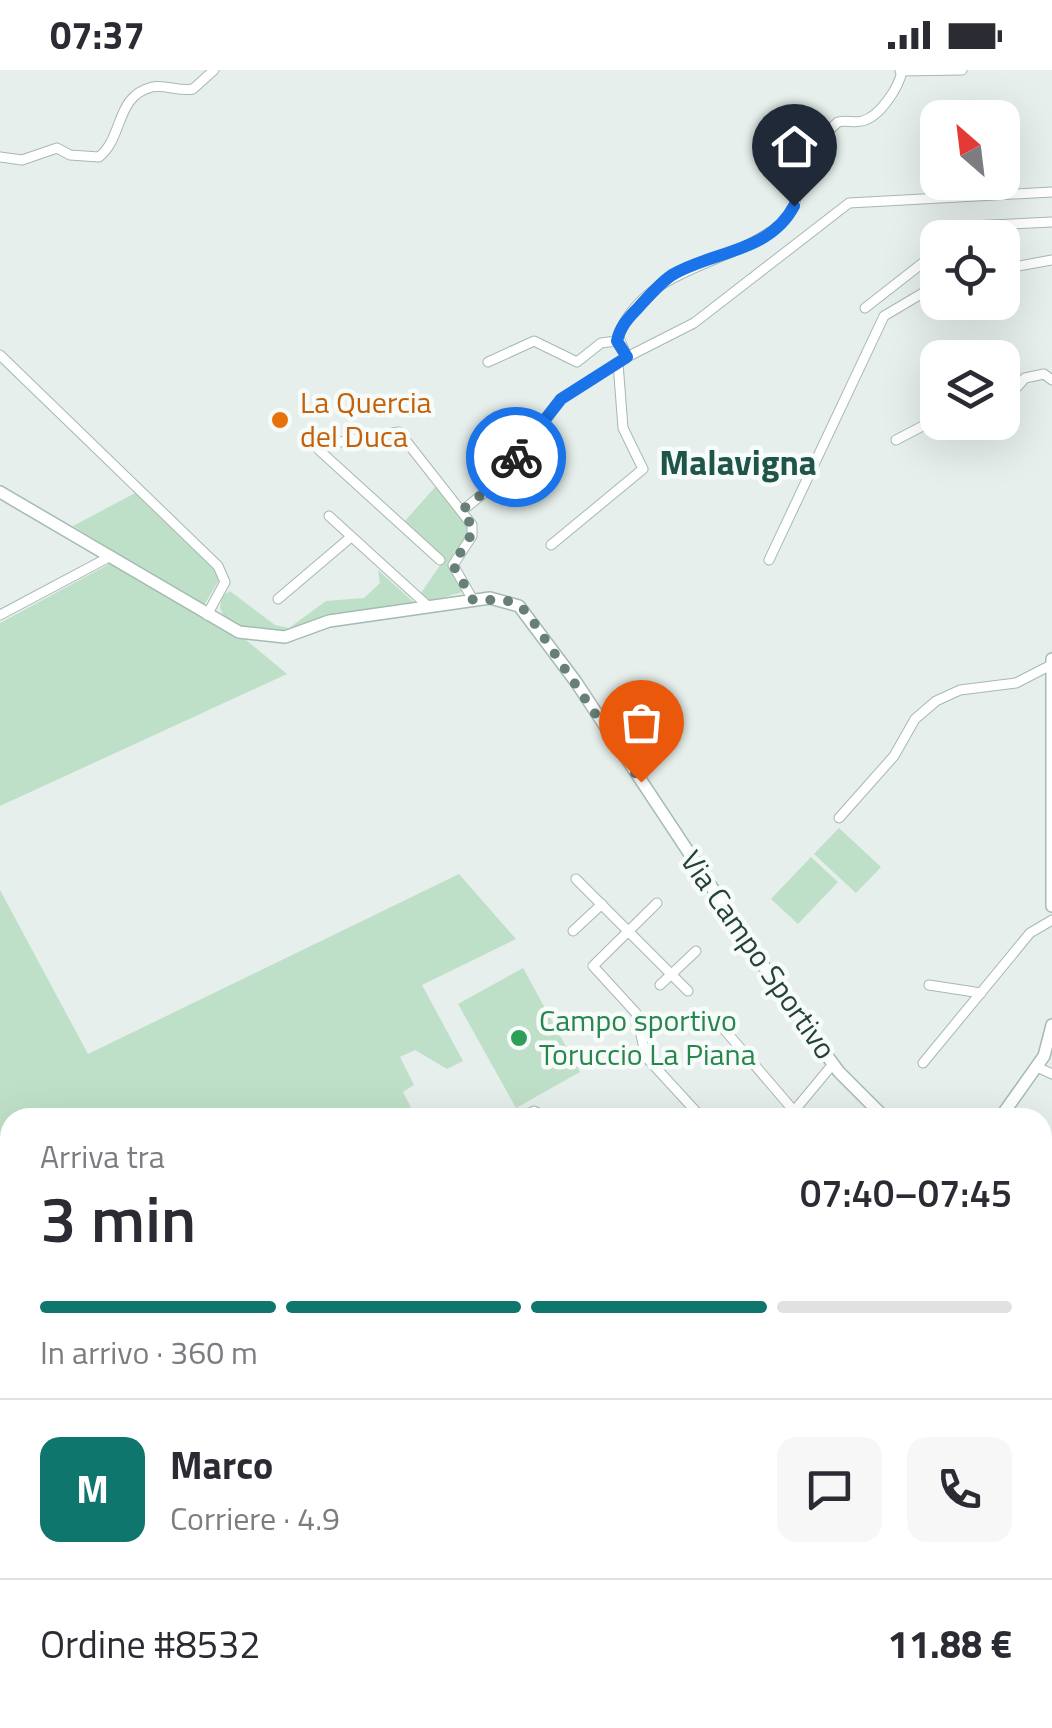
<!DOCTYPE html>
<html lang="it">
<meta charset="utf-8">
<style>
:root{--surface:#fff;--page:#f7f7f7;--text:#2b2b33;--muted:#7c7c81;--line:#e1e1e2;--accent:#0f766e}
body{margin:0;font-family:"Titillium Web",sans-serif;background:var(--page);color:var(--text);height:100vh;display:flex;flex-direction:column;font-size:38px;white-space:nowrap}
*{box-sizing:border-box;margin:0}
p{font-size:32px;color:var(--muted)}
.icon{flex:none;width:55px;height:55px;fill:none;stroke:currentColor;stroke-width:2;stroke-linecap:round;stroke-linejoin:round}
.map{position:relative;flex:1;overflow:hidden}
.sheet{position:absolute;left:0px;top:1038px;width:1052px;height:622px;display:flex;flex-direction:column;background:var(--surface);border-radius:30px 30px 0 0;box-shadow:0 10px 40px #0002}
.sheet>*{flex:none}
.needle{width:65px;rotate:332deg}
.tools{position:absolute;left:920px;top:30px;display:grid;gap:20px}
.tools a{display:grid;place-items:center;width:100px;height:100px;border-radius:20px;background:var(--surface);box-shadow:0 10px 40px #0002;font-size:50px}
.pin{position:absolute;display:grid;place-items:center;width:85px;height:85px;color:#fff;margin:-102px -42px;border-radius:50% 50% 50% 0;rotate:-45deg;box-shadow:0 0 10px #0007}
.pin .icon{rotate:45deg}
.courier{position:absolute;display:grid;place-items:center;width:100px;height:100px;margin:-50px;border:8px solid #1a73e8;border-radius:50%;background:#fff;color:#222;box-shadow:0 2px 12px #0007}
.overview em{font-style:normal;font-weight:600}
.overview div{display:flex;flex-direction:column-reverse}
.overview{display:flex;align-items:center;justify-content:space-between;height:170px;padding:0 40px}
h1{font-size:65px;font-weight:600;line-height:75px}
.bar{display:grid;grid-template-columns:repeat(4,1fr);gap:15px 10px;align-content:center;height:120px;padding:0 40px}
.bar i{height:12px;border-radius:8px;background:var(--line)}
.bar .on{background:var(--accent)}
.bar p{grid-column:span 4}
.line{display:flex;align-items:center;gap:25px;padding:0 40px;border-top:2px solid var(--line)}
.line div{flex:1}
.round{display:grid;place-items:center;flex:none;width:105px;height:105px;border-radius:20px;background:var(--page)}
.status{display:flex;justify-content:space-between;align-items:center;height:70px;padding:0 50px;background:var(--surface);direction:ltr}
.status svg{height:28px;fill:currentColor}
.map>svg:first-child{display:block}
.built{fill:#d4dfda}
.green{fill:#bfe0c8}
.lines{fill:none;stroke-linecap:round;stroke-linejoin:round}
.street-casing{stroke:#a8b8b2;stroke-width:11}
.secondary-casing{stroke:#a4bbb3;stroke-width:14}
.street{stroke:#fff;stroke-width:9}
.secondary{stroke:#fff;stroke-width:11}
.done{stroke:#687f78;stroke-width:10;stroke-dasharray:0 18}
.route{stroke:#1a73e8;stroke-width:12}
.food-dot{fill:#e8710a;stroke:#f7fbf9;stroke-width:4}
.leisure-dot{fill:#2e9e5b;stroke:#f7fbf9;stroke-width:4}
.labels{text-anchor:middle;stroke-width:9;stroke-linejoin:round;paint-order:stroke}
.food-label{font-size:30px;fill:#c56008;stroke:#f7fbf9;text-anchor:start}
.street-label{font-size:30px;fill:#24423a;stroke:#f7fbf9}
.leisure-label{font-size:30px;fill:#27864d;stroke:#f7fbf9;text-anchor:start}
.quarter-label{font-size:35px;font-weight:bold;fill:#1f5548;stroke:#f7fbf9}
</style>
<div class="status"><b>07:37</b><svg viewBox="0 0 49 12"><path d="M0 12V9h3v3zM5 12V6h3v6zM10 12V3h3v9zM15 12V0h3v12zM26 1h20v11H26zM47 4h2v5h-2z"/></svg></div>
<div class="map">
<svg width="1052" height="1658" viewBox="0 0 1052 1658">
<rect width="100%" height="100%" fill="#e6efeb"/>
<!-- built -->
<path class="built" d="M 713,1650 L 796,1650 L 803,1658 L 705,1658 Z"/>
<!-- green -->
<g class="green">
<path d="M 437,415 L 469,456 L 469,466 L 454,482 L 449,496 L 466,521 L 431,531 L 421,523 L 445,488 L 404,452 Z"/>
<path d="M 137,422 L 214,497 L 219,510 L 203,537 L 73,456 Z"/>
<path d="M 115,491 L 240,565 L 287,604 L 0,736 L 0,553 Z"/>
<path d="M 378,500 L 418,536 C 357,548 284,577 225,550 L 220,538 L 222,526 L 230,521 L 275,555 L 289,558 L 326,531 L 364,528 L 380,513 Z"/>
<path d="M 839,758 L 881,797 L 856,823 L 814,784 Z"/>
<path d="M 811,787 L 838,812 L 798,854 L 771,829 Z"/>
<path d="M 459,804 L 516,869 L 422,915 L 463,991 L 447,999 L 415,980 L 400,987 L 414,1015 L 403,1022 L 416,1047 L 92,1048 L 87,1040 L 71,1047 L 10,1048 L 10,1077 L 0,1081 L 0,820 L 88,984 Z"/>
<path d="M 523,898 L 580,1002 L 516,1038 L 458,934 Z"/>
<path d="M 1043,1492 L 1052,1501 L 1052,1658 L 920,1658 L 912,1650 L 1042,1650 Z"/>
<path d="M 10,1583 L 10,1650 L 143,1650 L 148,1658 L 0,1658 L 0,1589 Z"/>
<path d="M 304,1650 L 467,1650 L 461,1658 L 308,1658 Z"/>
</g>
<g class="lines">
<defs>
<g id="street">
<path d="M 900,1 L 962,0"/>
<path d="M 0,87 L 22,90 L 57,78 L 70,85 L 99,87 C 124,67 115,26 152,17 C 165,14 179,22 193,19 L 214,0"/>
<path d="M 955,168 L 969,156 L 1052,152"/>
<path d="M 1002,199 L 1052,190"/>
<path d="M 865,238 L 938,181"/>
<path d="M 0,285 L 218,496 L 225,512 L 207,545"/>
<path d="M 627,287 L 618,265 C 647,195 731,196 782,153 C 798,139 798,114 805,95 C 812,77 824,64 838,52 C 846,50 854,53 862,51 C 880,47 899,17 902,1"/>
<path d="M 488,292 L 534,271 L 577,292 L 601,273 L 617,271"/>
<path d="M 1002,334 L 1025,308 L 1044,304 L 1052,310"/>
<path d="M 896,370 L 938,348"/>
<path d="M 462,441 L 496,413 L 561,329 L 627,287 L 694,253 L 849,133 L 1052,122"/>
<path d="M 329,446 L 429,537"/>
<path d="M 551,475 L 643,399 L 623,358 L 618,293"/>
<path d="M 440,490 L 319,380 L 322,375 L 399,362 L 472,455 L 472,466 L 453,495 L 473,530"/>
<path d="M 769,490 L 884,246 L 938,214"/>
<path d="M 278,529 L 351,467"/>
<path d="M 0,545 L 111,486"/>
<path d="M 839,748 L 894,686 L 915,649 L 936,631 L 960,620 L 1016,613 L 1051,595"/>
<path d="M 576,809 L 688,921"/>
<path d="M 657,833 L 593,896 L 636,943 L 646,987 L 702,1048"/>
<path d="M 573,861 L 602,834"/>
<path d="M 660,915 L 696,881"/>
<path d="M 929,915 L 981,923"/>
<path d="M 723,958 L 794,1041 L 833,994"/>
<path d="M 923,993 L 1030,863 L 1052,850"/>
<path d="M 1037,997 L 1052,1004"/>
<path d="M 520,1048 L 534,1041 L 550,1048"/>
<path d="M 0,1088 L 10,1083"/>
<path d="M 1042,1193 L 1052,1181"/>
<path d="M 1042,1275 L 1052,1263"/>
<path d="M 0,1282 L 10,1283"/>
<path d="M 1043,1377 L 1052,1366"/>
<path d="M 0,1476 L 10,1475"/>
<path d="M 0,1537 L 10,1532"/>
<path d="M 241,1650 L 245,1658"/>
<path d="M 575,1650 L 582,1658"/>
<path d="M 896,1658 L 904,1650"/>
</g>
<g id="secondary">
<path d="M 0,422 L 239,562 L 285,567 L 329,551 L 490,528 L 519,536 L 576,612 L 789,934 L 839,1002 L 885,1048"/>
<path d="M 1052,589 L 1052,836"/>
<path d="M 1000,1048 L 1044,986 L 1052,955"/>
<path d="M 1042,1128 L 1052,1134"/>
<path d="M 0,1374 L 10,1371"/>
<path d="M 1042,1389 L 1052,1399"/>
<path d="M 1042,1408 L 1052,1418"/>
<path d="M 853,1650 L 861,1658"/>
<path d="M 539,1658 L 545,1650"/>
</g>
</defs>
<!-- street casing -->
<use href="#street" class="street-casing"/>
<!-- secondary casing -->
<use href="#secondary" class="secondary-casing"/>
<!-- street -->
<use href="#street" class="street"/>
<!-- secondary -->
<use href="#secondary" class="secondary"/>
</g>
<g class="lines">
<!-- done -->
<path class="done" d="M 516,387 L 496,413 L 462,440 L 474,460 L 453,495 L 473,530 L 506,530 L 526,541 L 641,712"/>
<!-- route -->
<path class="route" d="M 516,387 L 561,329 L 627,287 L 617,271 C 620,257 628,248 638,238 C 648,227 660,213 672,205 C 712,181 769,183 794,136"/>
</g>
<!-- markers -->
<circle class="food-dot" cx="280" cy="350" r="10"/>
<circle class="leisure-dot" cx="519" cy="968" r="10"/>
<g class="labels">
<!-- food labels -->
<g class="food-label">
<text x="300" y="343">La Quercia<tspan x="300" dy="34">del Duca</tspan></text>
</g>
<!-- street labels -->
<g class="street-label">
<text transform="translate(758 885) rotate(55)" y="10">Via Campo Sportivo</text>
</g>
<!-- leisure labels -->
<g class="leisure-label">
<text x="539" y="961">Campo sportivo<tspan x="539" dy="34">Toruccio La Piana</tspan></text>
</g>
<!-- quarter labels -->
<g class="quarter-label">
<text x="738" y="405">Malavigna</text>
</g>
</g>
</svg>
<div class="tools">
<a><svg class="needle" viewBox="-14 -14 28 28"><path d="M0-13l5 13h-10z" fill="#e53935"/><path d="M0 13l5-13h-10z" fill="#7c7c81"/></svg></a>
<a><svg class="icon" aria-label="locate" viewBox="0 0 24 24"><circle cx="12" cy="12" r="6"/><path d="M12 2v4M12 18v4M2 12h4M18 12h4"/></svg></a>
<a><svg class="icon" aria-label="layers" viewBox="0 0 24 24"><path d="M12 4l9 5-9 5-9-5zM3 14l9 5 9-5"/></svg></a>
</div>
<div class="pin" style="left:641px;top:712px;background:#ea580c"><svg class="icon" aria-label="bag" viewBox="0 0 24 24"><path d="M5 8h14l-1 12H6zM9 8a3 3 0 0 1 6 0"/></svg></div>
<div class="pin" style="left:794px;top:136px;background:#1f2937"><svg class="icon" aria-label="home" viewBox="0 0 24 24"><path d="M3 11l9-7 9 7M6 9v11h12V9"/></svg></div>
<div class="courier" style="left:516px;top:387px"><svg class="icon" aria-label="bike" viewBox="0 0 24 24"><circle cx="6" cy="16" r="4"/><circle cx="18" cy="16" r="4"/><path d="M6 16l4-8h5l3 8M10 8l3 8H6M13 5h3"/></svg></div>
<section class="sheet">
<div class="overview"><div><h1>3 min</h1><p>Arriva tra</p></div><em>07:40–07:45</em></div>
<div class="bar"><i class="on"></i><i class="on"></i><i class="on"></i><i></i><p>In arrivo · 360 m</p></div>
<div class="line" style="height:180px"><b class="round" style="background:var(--accent);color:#fff">M</b><div><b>Marco</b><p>Corriere · 4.9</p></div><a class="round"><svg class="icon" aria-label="chat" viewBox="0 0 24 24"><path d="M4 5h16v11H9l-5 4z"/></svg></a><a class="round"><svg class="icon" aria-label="phone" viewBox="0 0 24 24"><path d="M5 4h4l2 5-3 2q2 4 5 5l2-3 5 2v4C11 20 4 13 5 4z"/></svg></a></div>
<div class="line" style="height:130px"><div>Ordine #8532</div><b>11.88 €</b></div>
</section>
</div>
